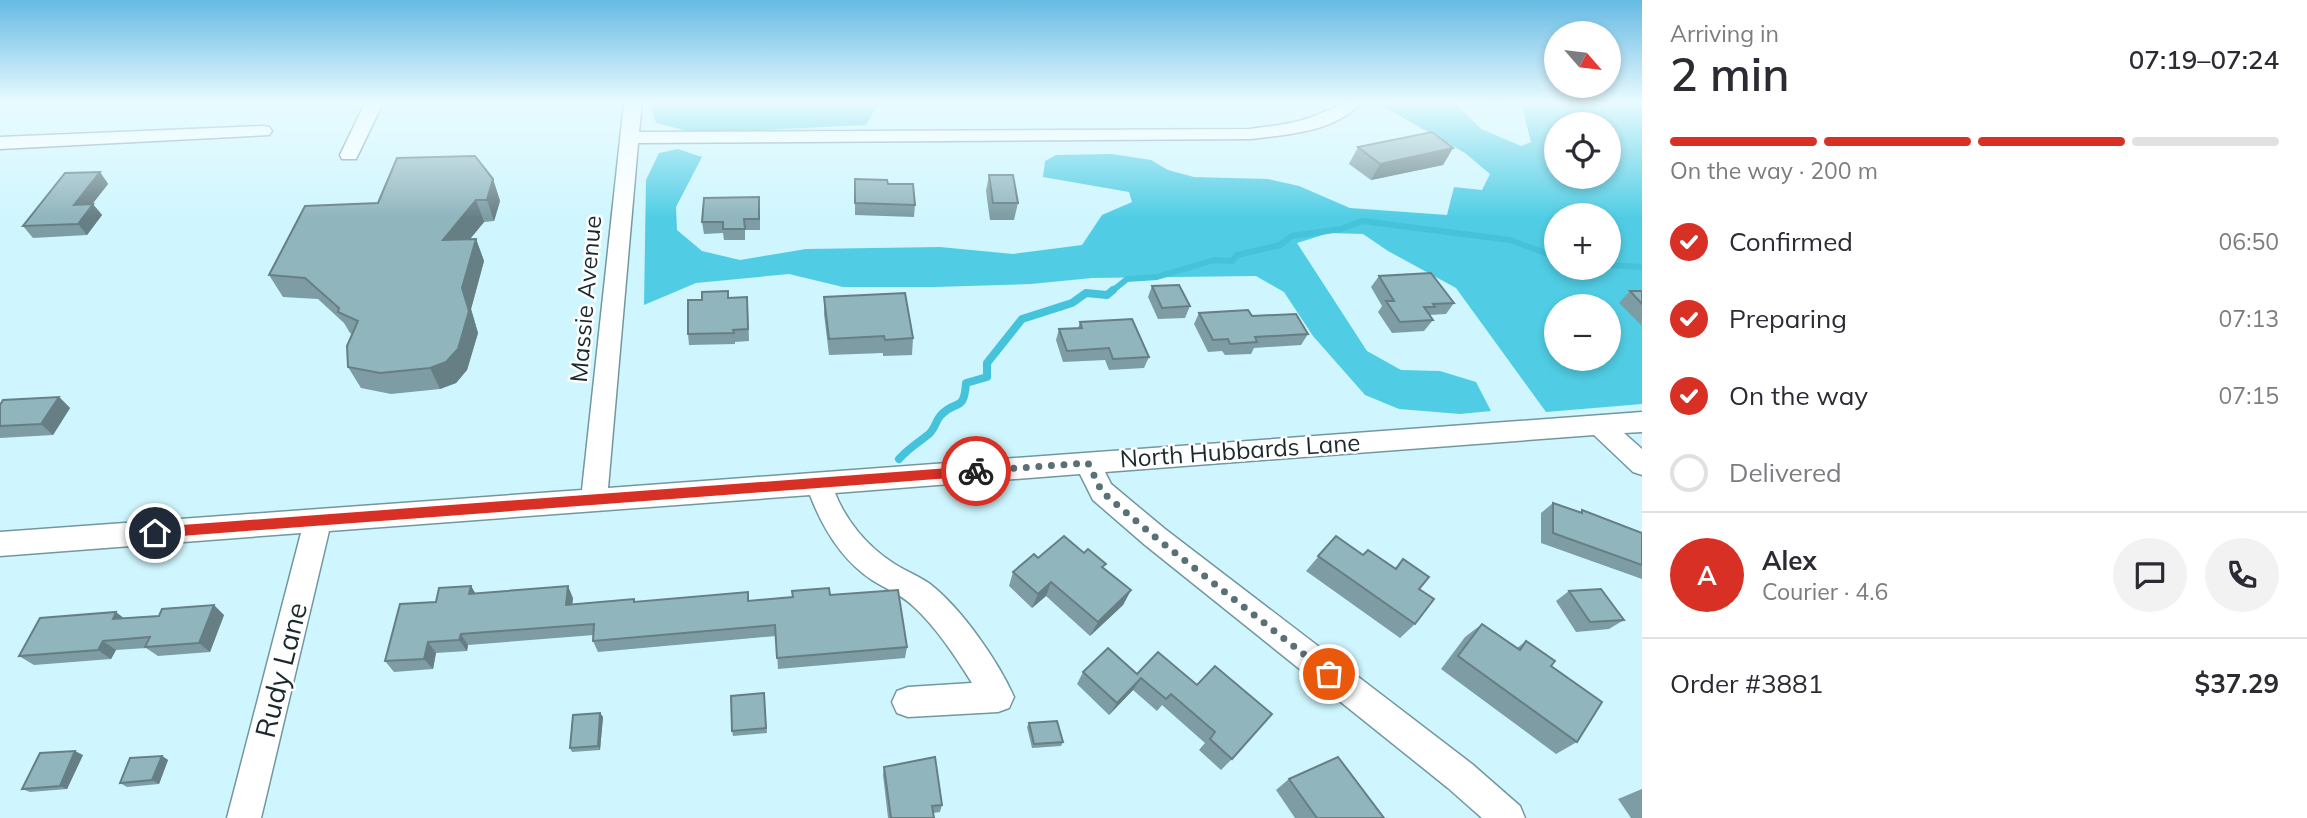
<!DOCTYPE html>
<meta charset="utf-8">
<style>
:root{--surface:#fff;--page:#f2f2f3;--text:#2b2b33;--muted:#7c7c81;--line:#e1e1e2;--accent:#d93025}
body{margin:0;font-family:Mulish,sans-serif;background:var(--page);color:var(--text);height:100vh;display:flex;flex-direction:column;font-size:26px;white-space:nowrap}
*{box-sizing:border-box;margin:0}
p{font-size:23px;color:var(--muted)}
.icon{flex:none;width:38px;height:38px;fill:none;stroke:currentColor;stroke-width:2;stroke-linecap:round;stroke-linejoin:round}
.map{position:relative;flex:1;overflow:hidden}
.drawer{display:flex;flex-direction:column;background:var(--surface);width:665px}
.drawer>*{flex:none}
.needle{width:46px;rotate:118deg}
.fabs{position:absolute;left:1544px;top:21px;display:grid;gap:14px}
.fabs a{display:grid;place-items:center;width:77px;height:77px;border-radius:50%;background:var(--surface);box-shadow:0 4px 10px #0003;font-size:35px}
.pin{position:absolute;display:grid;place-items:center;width:60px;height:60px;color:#fff;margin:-30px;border:4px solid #fff;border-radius:50%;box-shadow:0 2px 7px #0007}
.courier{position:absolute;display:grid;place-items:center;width:70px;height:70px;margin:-35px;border:5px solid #d93025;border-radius:50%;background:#fff;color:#222;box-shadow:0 2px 9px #0007}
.overview em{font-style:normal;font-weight:600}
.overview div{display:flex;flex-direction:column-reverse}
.overview{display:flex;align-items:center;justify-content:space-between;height:119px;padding:0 28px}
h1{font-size:46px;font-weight:600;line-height:52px}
.bar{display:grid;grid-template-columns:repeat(4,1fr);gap:10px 7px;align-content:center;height:84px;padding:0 28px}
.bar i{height:9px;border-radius:5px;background:var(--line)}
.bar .selected{background:var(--accent)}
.bar p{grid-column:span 4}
.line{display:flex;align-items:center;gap:18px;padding:0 28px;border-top:2px solid var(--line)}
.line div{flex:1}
.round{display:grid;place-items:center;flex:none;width:74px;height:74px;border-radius:37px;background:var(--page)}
ol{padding:0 28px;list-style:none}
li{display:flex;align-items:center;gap:21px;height:77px}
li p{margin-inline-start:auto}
li .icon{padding:7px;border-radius:50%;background:var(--accent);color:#fff;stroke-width:4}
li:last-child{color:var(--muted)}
li i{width:38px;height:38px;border:4px solid var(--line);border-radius:50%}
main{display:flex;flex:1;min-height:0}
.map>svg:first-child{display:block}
.forest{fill:#50cde4;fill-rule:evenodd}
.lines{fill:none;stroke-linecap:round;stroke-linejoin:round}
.stream-far1{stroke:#44c3db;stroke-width:6}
.stream{stroke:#44c3db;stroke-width:8}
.minor-casing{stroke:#73979f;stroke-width:3}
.minor{fill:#fff;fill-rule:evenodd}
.wall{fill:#7d9ca3}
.shaded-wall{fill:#667f84}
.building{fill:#91b5bd;stroke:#667f84;stroke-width:2}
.route{fill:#d93025}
.done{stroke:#597176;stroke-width:7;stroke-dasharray:0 12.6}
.labels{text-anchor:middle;stroke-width:5;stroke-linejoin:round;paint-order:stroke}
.street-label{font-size:24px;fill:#1a292c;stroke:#fff}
.near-street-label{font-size:28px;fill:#1a292c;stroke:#fff}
</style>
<main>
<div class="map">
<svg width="1642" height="818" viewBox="0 0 1642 818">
<rect width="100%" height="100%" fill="#cff6fe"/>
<!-- forest -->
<g class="forest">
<path d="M 650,103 L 879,103 L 866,125 L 696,133 L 656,123 Z"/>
<path d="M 1377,103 L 1455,103 L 1481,129 L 1521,146 L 1531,142 L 1521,103 L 1642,103 L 1642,404 L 1546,412 L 1456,288 L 1388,251 L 1363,234 L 1329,233 L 1297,243 L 1367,351 L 1401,370 L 1440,371 L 1476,382 L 1491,411 L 1460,414 L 1399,409 L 1365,395 L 1313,336 L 1284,292 L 1256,276 L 1092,278 L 1031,284 L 934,287 L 843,287 L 789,274 L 696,283 L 644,305 L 646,180 L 659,153 L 678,149 L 702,157 L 676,207 L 677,230 L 702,251 L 740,260 L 806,249 L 940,247 L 1013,254 L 1082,245 L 1102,215 L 1132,202 L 1129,192 L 1043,177 L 1045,161 L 1056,155 L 1112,154 L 1151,160 L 1168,170 L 1194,177 L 1268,179 L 1299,186 L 1350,208 L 1447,215 L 1454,187 L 1482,190 L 1490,174 L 1465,153 ZM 1556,124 L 1608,124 L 1608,177 L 1556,177 ZM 1556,215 L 1608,215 L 1608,268 L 1556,268 ZM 1556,306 L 1608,306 L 1608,359 L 1556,359 Z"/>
</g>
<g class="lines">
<!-- stream-far1 -->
<g class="stream-far1">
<path d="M 1608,265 L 1642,267"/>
<path d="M 1111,292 L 1127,279 L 1157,277 L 1214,260 L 1232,261 L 1237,255 L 1280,245 L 1292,236 L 1341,229 L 1362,221 L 1510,240 L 1556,257"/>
</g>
<!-- stream -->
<path class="stream" d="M 899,459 C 910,447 918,443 929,434 C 935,429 936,420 941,415 C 956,399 964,413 966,383 L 987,377 L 987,363 L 1022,319 L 1072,303 L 1086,293 L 1107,295 L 1113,290"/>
<defs>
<g id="minor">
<path d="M 365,103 L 383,103 L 356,159 L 342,159 L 340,155 Z"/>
<path d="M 624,103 L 642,103 L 639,132 L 1250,129 C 1269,126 1288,125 1306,119 C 1328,112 1337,103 1360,103 C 1336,132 1284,135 1250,139 L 638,143 L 608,488 L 1642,412 L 1642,432 L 1624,433 L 1642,449 L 1642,475 L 1633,472 L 1594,435 L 1105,472 L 1111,484 L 1165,529 L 1472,764 L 1520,806 L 1525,818 L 1482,818 L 1448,788 L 1145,545 L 1093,500 L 1080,474 L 835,493 C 846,521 867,546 893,563 C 905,571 919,576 930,584 C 962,609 998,661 1014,697 L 1009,708 L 998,712 L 908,717 L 897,713 L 892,702 L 897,691 L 908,687 L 972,683 C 955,656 937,628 913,606 C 902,595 886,589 872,580 C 842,560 823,529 810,495 L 329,531 L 261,818 L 227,818 L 301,533 L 0,556 L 0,532 L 582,490 Z"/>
<path d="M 263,126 L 269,127 L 272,131 L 269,135 L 0,149 L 0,137 Z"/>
</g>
</defs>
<!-- minor casing -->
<use href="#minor" class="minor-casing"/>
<!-- minor -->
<use href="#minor" class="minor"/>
</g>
<!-- wall -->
<g class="wall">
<path d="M 1479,103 L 1502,103 L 1501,105 Z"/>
<path d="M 1358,147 L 1453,148 L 1443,165 L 1371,180 L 1349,164 Z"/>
<path d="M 100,172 L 108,184 L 92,204 L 102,215 L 87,235 L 33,238 L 23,226 Z"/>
<path d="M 989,175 L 1018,203 L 1014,220 L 990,220 L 986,191 Z"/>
<path d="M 493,179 L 500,201 L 494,221 L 484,222 L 470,239 L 476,239 L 484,261 L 471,309 L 478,333 L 467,370 L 456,383 L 440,389 L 391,394 L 361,388 L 348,367 L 352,334 L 350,333 L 344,323 L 318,299 L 283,297 L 269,275 L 378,203 Z"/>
<path d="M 855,179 L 888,184 L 915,205 L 914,217 L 855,215 Z"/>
<path d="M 760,209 L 760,230 L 745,230 L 745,240 L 724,240 L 723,233 L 704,234 L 702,222 Z"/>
<path d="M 1379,276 L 1454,303 L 1446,314 L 1429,315 L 1433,320 L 1424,331 L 1392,333 L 1378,312 L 1382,306 L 1371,287 Z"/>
<path d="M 1152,286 L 1190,306 L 1185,318 L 1158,319 L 1148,297 Z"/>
<path d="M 1630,291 L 1642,291 L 1642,326 L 1619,303 Z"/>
<path d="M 824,297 L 913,338 L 912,355 L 883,356 L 883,353 L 829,355 L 824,314 Z"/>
<path d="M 729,298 L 748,308 L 749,341 L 735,342 L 735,344 L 689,345 L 688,334 Z"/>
<path d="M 1199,313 L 1252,316 L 1308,334 L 1301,345 L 1254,348 L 1251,354 L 1225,355 L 1222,351 L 1208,352 L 1194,324 Z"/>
<path d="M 1080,322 L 1149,357 L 1144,368 L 1109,370 L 1105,360 L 1063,362 L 1056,340 L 1059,329 L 1078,328 Z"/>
<path d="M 59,397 L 70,408 L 53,435 L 0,438 L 0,405 Z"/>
<path d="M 1553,503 L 1580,512 L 1582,510 L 1642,533 L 1642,579 L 1541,543 L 1541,513 Z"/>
<path d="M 1336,536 L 1363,555 L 1395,568 L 1403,559 L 1419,589 L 1415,624 L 1400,638 L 1306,571 Z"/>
<path d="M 1084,553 L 1131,590 L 1123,605 L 1090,636 L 1046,596 L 1032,608 L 1009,586 L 1013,572 L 1038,558 Z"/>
<path d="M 471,586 L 475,593 L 573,598 L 572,604 L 634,599 L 635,602 L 749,601 L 830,595 L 907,647 L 905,658 L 778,669 L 776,636 L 598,652 L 593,641 L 594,635 L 468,645 L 467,651 L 436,653 L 433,669 L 394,672 L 385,661 L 436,602 Z"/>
<path d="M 1569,591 L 1624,620 L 1609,629 L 1576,632 L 1556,601 Z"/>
<path d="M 224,615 L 210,652 L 158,656 L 146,648 L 116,650 L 111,659 L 34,665 L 19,656 L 124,618 Z"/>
<path d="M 1482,624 L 1517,648 L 1526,641 L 1551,666 L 1577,742 L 1556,754 L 1441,669 L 1465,637 Z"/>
<path d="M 1083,672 L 1137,674 L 1197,685 L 1232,759 L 1221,770 L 1199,750 L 1205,743 L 1162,705 L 1157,711 L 1133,690 L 1109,715 L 1077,684 Z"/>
<path d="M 764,693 L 767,733 L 733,736 L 732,731 Z"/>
<path d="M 600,713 L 603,717 L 600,750 L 572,752 L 570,748 Z"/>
<path d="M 1029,723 L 1063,742 L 1061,746 L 1032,748 L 1027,727 Z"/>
<path d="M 83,755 L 67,789 L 30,792 L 22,789 Z"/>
<path d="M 162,756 L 168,760 L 159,784 L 127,787 L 120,783 Z"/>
<path d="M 884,767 L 942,805 L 940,812 L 933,813 L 934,818 L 888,818 L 883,775 Z"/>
<path d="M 1289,779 L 1384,818 L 1295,818 L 1276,790 Z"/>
<path d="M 1642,789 L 1642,818 L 1631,818 L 1618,799 Z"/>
</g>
<!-- shaded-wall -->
<g class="shaded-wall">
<path d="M 1453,148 L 1443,165 L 1371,180 L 1380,164 Z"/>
<path d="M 100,172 L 108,184 L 83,216 L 74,205 Z"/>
<path d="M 493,179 L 500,201 L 494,221 L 487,200 Z"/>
<path d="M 476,200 L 484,222 L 452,261 L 443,240 Z"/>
<path d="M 93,204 L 102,215 L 87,235 L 78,224 Z"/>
<path d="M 476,239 L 484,261 L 471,309 L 478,333 L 467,370 L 456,383 L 440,389 L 430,368 Z"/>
<path d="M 59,397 L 70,408 L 53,435 L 41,424 Z"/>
<path d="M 1051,582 L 1046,596 L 1032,608 L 1038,594 Z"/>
<path d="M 471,586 L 478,598 L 469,594 Z"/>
<path d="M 568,586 L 573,598 L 571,616 L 566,605 Z"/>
<path d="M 1131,590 L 1123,605 L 1090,636 L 1098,622 Z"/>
<path d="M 214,605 L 224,615 L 210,652 L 199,643 Z"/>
<path d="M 116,612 L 129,622 L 113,619 Z"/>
<path d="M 461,634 L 468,645 L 467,651 L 459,640 Z"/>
<path d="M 103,641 L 116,650 L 111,659 L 98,650 Z"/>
<path d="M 428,642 L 436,653 L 433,669 L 424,659 Z"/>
<path d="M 1141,678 L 1133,690 L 1109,715 L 1117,703 Z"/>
<path d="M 600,713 L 603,717 L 600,750 L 598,746 Z"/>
<path d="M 75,751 L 83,755 L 67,789 L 60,786 Z"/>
<path d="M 162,756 L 168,760 L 159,784 L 152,780 Z"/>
</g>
<!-- building -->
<g class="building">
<path d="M 1432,132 L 1453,148 L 1380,164 L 1358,147 Z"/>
<path d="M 475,156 L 493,179 L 487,200 L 476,200 L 443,240 L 476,239 L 462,288 L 469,311 L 458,349 L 446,362 L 430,368 L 380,373 L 348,367 L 347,346 L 358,321 L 338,312 L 339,308 L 305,278 L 269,275 L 305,206 L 378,203 L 397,158 Z"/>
<path d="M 100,172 L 74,205 L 93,204 L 78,224 L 23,226 L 65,173 Z"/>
<path d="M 989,175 L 1013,175 L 1018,203 L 993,203 Z"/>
<path d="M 855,179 L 887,180 L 888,184 L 913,184 L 915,205 L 855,203 Z"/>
<path d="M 759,197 L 759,219 L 744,219 L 745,229 L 723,229 L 723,222 L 702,222 L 704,198 Z"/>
<path d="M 1431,273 L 1454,303 L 1433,304 L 1435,307 L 1424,307 L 1433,320 L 1400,322 L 1386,301 L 1394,301 L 1379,276 Z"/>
<path d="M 1179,285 L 1190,306 L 1162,308 L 1152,286 Z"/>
<path d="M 728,291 L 728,298 L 747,297 L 748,329 L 733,330 L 734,333 L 688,334 L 688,300 L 702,300 L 702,292 Z"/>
<path d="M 1630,291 L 1642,291 L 1642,304 Z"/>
<path d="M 905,293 L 913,338 L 885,340 L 884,336 L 829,339 L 824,297 Z"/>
<path d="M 1248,310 L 1252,316 L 1296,314 L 1308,334 L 1255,337 L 1257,342 L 1230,344 L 1228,339 L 1213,340 L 1199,313 Z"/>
<path d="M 1132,319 L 1149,357 L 1113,359 L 1109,348 L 1067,351 L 1059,329 L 1082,328 L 1080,322 Z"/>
<path d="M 59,397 L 41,424 L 0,426 L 0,405 L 3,400 Z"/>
<path d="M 1553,503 L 1582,513 L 1582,510 L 1642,533 L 1642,565 L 1553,533 Z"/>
<path d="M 1064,536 L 1084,553 L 1088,549 L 1106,564 L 1102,567 L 1131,590 L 1098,622 L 1051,582 L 1038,594 L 1013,572 L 1034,554 L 1038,558 Z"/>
<path d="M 1336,536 L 1363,555 L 1368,550 L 1396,569 L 1403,559 L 1429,577 L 1419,589 L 1434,599 L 1415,624 L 1318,556 Z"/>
<path d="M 471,586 L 469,594 L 568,586 L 566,605 L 634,599 L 634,602 L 748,592 L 748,601 L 793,597 L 792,591 L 829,588 L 830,595 L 898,590 L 907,647 L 777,658 L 775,625 L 593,641 L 594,624 L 461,634 L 459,640 L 428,642 L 424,659 L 385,661 L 400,604 L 436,602 L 439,588 Z"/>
<path d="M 1601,589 L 1624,620 L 1590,622 L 1569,591 Z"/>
<path d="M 214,605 L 199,643 L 145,647 L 150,637 L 103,641 L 98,650 L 19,656 L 40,618 L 116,612 L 113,619 L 159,616 L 162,609 Z"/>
<path d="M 1482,624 L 1520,650 L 1526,641 L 1555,661 L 1551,666 L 1602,702 L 1577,742 L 1458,656 Z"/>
<path d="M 1108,648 L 1137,674 L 1158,652 L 1197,685 L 1215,666 L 1272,714 L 1232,759 L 1210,739 L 1215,732 L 1171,694 L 1166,699 L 1141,678 L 1117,703 L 1083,672 Z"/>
<path d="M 764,693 L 766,728 L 732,731 L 731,696 Z"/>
<path d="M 600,713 L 598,746 L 570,748 L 573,715 Z"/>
<path d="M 1057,721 L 1063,742 L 1034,744 L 1029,723 Z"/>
<path d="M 75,751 L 60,786 L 22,789 L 40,753 Z"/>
<path d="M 162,756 L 152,780 L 120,783 L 130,758 Z"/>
<path d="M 935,757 L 942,805 L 932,806 L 934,818 L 891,818 L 884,767 Z"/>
<path d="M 1338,757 L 1384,818 L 1317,818 L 1289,779 Z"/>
</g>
<!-- sky -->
<linearGradient id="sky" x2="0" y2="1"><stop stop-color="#66bae3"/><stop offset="0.47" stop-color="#e9fbff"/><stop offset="1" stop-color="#e9fbff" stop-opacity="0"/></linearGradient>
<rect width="1642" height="218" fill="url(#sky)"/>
<!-- route -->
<path class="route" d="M 976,466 L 982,471 L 976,476 L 155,538 L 149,533 L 155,527 Z"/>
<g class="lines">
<!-- done -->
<path class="done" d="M 976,471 L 1088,463 L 1102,492 L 1155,537 L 1329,674"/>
</g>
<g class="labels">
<!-- street labels -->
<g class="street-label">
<text transform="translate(586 299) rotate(-85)" y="8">Massie Avenue</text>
<text transform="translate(1240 451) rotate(-4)" y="8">North Hubbards Lane</text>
</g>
<!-- near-street labels -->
<g class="near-street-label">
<text transform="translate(281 670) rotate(-76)" y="10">Rudy Lane</text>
</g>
</g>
</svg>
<div class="fabs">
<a><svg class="needle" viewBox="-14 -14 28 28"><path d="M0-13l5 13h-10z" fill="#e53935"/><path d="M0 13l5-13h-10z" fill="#7c7c81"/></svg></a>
<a><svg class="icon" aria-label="locate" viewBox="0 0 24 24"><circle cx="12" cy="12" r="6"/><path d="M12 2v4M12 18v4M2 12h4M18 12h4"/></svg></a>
<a>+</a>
<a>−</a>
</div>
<div class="pin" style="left:1329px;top:674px;background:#ea580c"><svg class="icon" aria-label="bag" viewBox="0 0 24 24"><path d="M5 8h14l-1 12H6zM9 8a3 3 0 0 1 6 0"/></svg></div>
<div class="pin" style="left:155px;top:533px;background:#1f2937"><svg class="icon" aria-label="home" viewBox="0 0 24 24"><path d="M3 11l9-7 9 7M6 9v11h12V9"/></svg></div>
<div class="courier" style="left:976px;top:471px"><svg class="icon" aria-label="bike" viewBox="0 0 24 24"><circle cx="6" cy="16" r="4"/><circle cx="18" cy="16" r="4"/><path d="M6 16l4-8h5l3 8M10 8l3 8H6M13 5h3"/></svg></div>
</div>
<section class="drawer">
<div class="overview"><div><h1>2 min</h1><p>Arriving in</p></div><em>07:19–07:24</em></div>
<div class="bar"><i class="selected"></i><i class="selected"></i><i class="selected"></i><i></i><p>On the way · 200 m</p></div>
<ol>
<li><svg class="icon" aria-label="check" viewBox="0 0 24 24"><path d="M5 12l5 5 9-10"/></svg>Confirmed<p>06:50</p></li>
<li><svg class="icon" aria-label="check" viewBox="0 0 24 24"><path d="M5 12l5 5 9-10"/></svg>Preparing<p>07:13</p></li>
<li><svg class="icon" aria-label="check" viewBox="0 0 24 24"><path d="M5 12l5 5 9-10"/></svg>On the way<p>07:15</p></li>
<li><i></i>Delivered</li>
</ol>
<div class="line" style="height:126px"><b class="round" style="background:var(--accent);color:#fff">A</b><div><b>Alex</b><p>Courier · 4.6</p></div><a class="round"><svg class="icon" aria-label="chat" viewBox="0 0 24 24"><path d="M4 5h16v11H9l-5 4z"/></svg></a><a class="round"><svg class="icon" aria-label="phone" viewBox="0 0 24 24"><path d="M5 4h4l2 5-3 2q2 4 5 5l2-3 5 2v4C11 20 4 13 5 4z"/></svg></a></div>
<div class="line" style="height:91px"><div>Order #3881</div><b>$37.29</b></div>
</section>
</main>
